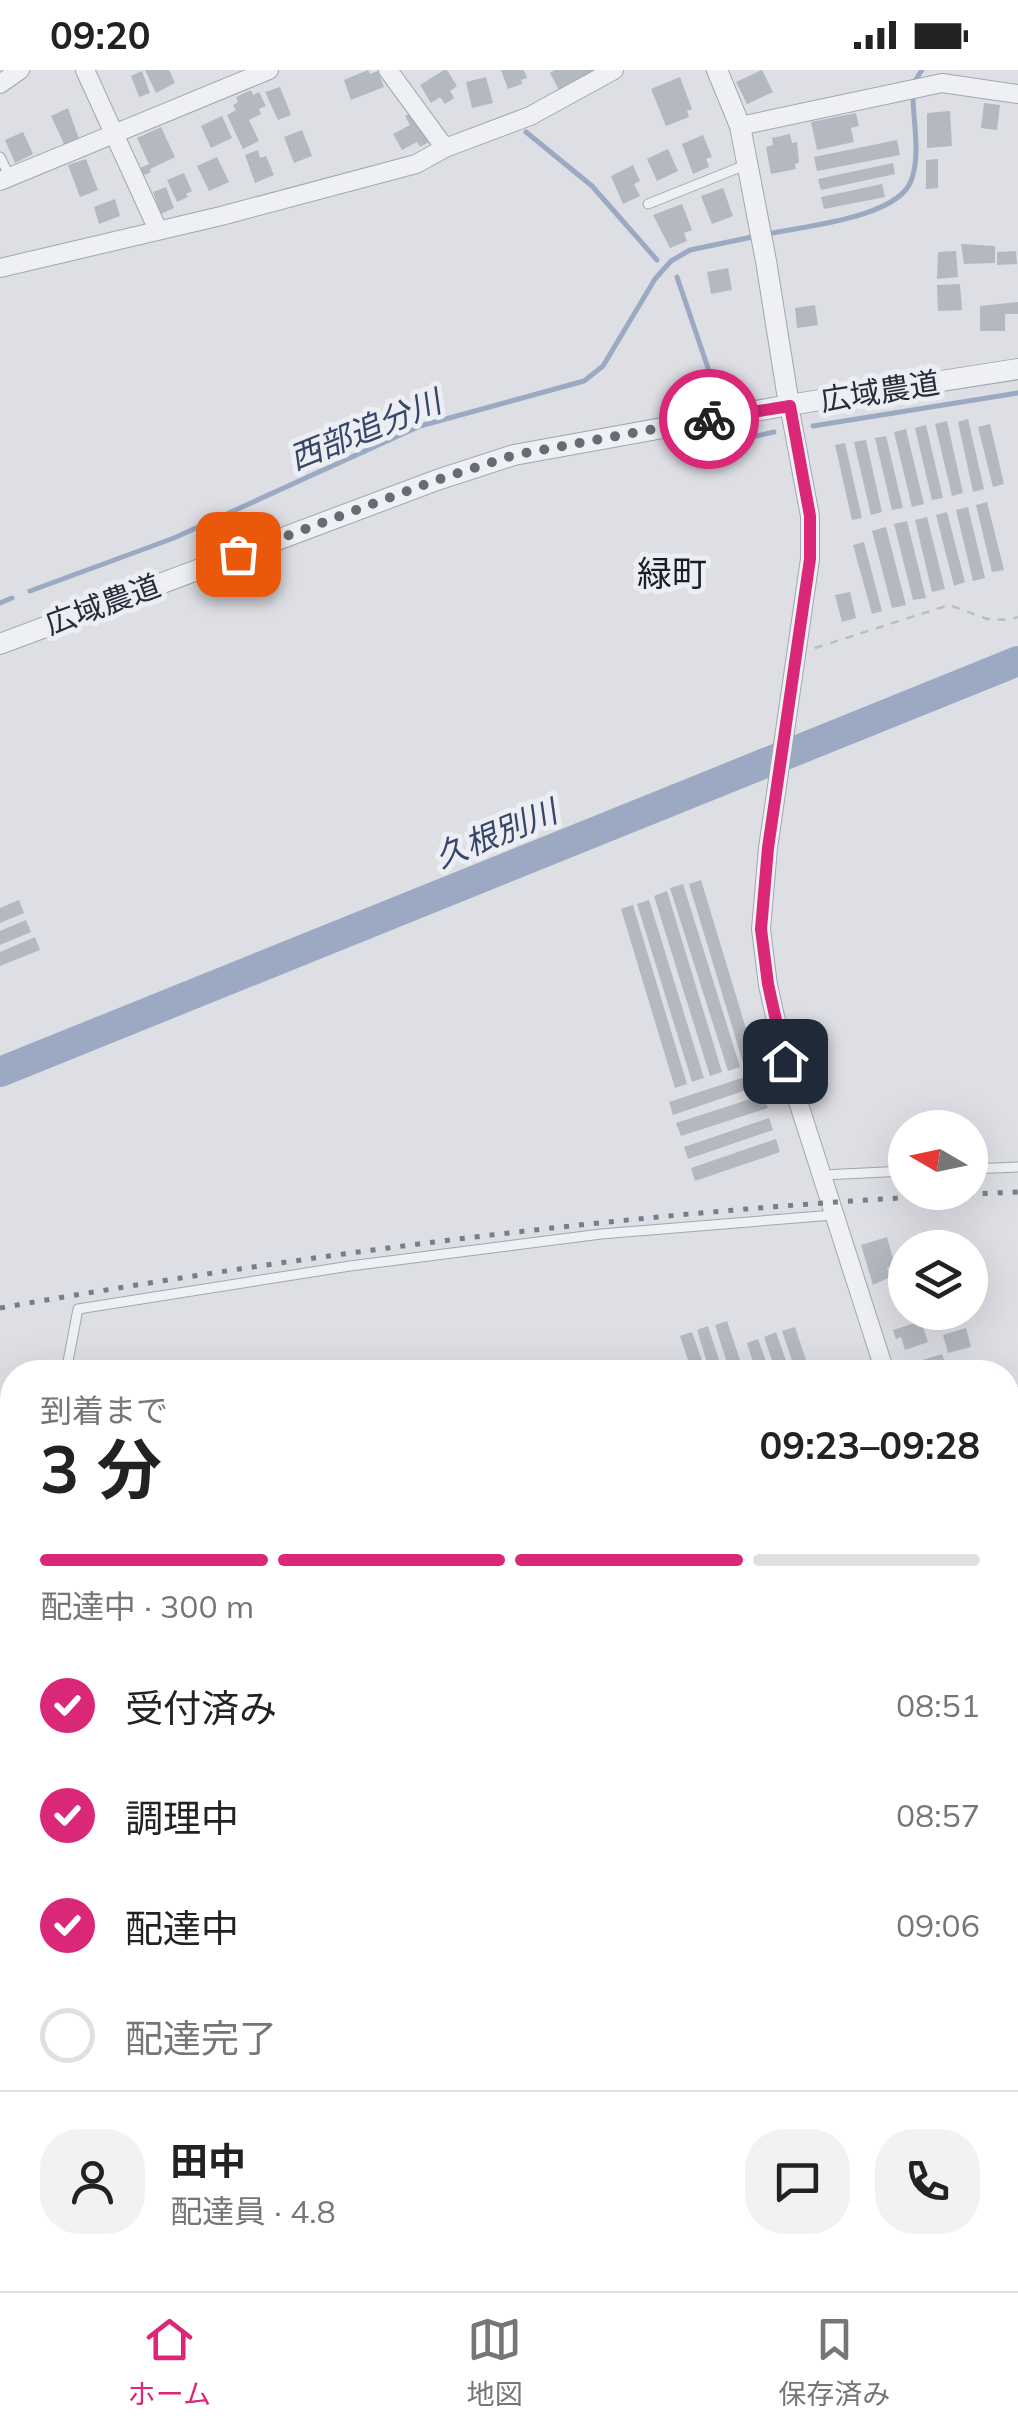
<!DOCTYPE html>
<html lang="ja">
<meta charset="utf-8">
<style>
:root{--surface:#fff;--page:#f2f2f2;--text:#222;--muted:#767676;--line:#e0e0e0;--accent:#db2777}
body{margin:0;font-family:Mulish,"Noto Sans JP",sans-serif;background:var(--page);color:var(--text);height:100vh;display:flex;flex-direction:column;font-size:38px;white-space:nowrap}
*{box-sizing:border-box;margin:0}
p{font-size:32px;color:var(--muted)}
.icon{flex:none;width:55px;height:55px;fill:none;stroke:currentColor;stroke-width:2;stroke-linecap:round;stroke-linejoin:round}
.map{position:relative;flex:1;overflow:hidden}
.side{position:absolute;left:0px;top:1290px;width:1020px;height:932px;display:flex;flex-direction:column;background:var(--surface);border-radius:40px 40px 0 0;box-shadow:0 10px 40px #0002}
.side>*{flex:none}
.needle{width:65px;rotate:279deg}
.controls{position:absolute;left:888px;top:1040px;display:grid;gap:20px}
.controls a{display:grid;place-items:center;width:100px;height:100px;border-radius:50%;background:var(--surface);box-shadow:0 10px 40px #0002;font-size:50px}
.pin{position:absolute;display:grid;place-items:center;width:85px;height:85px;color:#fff;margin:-42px;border-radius:20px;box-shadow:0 5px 15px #0006}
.courier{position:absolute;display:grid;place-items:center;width:100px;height:100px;margin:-50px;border:8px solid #db2777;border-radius:50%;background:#fff;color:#222;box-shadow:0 2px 12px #0007}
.overview em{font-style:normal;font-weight:700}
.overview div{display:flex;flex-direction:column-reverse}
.overview{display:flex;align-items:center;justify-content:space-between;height:170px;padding:0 40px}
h1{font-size:65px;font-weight:700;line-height:75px}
.bar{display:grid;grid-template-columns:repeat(4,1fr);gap:15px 10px;align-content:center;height:120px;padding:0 40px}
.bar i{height:12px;border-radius:8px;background:var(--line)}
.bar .active{background:var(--accent)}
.bar p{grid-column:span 4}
.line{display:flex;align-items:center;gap:25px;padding:0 40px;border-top:2px solid var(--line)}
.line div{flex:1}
.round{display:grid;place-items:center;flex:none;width:105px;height:105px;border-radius:40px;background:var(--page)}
ol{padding:0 40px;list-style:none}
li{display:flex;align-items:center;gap:30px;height:110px}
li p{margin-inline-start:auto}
li .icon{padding:10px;border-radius:50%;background:var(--accent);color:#fff;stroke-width:4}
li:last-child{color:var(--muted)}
li i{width:55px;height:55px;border:5px solid var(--line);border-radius:50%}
.status{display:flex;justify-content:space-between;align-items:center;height:70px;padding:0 50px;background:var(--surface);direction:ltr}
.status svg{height:28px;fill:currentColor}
.tab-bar{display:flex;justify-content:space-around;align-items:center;height:140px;border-top:2px solid var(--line);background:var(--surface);font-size:28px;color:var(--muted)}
.tab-bar a{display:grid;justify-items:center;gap:5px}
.tab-bar .active{color:var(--accent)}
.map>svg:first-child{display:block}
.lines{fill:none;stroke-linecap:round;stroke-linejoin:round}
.stream{stroke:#9ba9c2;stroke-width:5}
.river{stroke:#9ba9c2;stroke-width:30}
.building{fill:#b4b8c1}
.service-casing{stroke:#a3a6ae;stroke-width:11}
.minor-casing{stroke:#a3a6ae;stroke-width:20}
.tertiary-casing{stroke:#a3a6ae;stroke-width:22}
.path{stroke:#bbbdc4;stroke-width:2.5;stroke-dasharray:8 8;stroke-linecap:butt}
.service{stroke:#eff0f4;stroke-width:9}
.minor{stroke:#eff0f4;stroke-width:18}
.tertiary{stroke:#eff0f4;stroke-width:20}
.rail{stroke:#787d8d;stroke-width:5;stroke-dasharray:5 10;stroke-linecap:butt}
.done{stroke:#676b76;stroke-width:10;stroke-dasharray:0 18}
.route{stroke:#db2777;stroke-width:12}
.labels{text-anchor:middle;stroke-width:10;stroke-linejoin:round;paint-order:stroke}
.street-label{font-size:30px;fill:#282c3a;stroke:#eceef3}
.water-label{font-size:32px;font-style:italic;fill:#364769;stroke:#eceef3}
.quarter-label{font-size:35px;fill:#1a1e2a;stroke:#eceef3}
</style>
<div class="status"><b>09:20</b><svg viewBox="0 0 49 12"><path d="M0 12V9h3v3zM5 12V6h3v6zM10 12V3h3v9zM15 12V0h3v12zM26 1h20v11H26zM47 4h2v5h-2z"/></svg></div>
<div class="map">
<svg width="1018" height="2221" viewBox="0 0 1018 2221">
<rect width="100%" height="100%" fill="#dddfe5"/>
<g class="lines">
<!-- stream -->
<g class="stream">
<path d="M 913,14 L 922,0"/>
<path d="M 526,62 L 592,116 L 657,190"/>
<path d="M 768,164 C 803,156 897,148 911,111 C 921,85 913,52 913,25"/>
<path d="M 677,207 L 723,342"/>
<path d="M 726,352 L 730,362 L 739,370 L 774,362"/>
<path d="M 813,356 L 1018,323"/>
<path d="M 30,521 L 174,468 L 420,356 L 584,311 L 603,296 L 655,209 L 671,191 L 690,180 L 757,166"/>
<path d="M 0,533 L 12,528"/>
</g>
<!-- river -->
<path class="river" d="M 0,1002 L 1018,591"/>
</g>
<!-- building -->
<g class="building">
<path d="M 145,0 L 169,0 L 175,13 L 156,23 Z"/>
<path d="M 368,0 L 370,4 L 378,1 L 384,17 L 351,30 L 344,10 Z"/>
<path d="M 444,0 L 447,0 L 457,16 L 450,21 L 454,28 L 445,34 L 440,27 L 431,33 L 420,15 Z"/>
<path d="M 501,0 L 524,0 L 527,8 L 521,10 L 522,14 L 508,19 Z"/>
<path d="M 555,0 L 597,0 L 559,20 L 550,3 Z"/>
<path d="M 762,0 L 773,22 L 747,34 L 736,12 Z"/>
<path d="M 142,1 L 150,23 L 139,27 L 131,6 Z"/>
<path d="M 486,7 L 493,33 L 472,38 L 466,12 Z"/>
<path d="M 680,7 L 692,39 L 687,41 L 689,47 L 666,56 L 651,19 Z"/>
<path d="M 280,17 L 291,45 L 278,50 L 265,22 Z"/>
<path d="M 251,20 L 253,25 L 259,22 L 266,36 L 259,39 L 261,44 L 249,50 L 259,71 L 243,79 L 227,45 L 236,40 L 233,35 L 238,32 L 236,27 Z"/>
<path d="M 984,33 L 1000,35 L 997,60 L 981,58 Z"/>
<path d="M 68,38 L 79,69 L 65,76 L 51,46 Z"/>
<path d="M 950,41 L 952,76 L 927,78 L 927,43 Z"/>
<path d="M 413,42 L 429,72 L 420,77 L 417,72 L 402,80 L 393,64 L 410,55 L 405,46 Z"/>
<path d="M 856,43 L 859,56 L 851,58 L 854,72 L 817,80 L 811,52 Z"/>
<path d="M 222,46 L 232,68 L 211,78 L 201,56 Z"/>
<path d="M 161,57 L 175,87 L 150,99 L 151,102 L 144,105 L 140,98 L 149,94 L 137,68 Z"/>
<path d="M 302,60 L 312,86 L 294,93 L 284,67 Z"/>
<path d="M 23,62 L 33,84 L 15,93 L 5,70 Z"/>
<path d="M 790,64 L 792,73 L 797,72 L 799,93 L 795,94 L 796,99 L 771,104 L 766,77 L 773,75 L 772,68 Z"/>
<path d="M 703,65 L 712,87 L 706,89 L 709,97 L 693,104 L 682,74 Z"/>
<path d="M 897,70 L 900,85 L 817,101 L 814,87 Z"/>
<path d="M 668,79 L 678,101 L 657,111 L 647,89 Z"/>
<path d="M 258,80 L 260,88 L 266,86 L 274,105 L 255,113 L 245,85 Z"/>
<path d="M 217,87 L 229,112 L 209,121 L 197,96 Z"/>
<path d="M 86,89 L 98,120 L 80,127 L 68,95 Z"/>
<path d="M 938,89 L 938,118 L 926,119 L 926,90 Z"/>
<path d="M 893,93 L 895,104 L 821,120 L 818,109 Z"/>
<path d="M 633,95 L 640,111 L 634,114 L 640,126 L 623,134 L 611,106 Z"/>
<path d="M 184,103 L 192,121 L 186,124 L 188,127 L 177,132 L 167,110 Z"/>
<path d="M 882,114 L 885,127 L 824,139 L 821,127 Z"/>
<path d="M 166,117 L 174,138 L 161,144 L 153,122 Z"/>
<path d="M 723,118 L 733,146 L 712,154 L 701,126 Z"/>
<path d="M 115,129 L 120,146 L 99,154 L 94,137 Z"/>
<path d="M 682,134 L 692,160 L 684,163 L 687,171 L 670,178 L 653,145 Z"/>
<path d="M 961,174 L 995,176 L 995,193 L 964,194 Z"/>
<path d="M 956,181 L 958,207 L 937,209 L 938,182 Z"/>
<path d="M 1016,181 L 1017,194 L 997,195 L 997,182 Z"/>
<path d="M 728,198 L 732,220 L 711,224 L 707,202 Z"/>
<path d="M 960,214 L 962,240 L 938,241 L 937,215 Z"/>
<path d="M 1018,232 L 1018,244 L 1005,244 L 1005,261 L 980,261 L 980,236 Z"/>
<path d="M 815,235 L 818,255 L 797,258 L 795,238 Z"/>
<path d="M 968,349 L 984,419 L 973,422 L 958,352 Z"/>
<path d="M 947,351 L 963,423 L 952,426 L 935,354 Z"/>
<path d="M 990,354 L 1004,414 L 993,417 L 978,357 Z"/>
<path d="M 926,355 L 943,428 L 932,430 L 915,358 Z"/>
<path d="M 906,359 L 924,434 L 912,437 L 894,362 Z"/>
<path d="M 886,366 L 903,438 L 892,440 L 875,368 Z"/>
<path d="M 866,370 L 882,442 L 871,445 L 854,372 Z"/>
<path d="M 845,373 L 862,448 L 852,450 L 835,375 Z"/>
<path d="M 987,432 L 1004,500 L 992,502 L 976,435 Z"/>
<path d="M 968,437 L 985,508 L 973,511 L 956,440 Z"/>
<path d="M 947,442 L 965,512 L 954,516 L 936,445 Z"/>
<path d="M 927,447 L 945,519 L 932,522 L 915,450 Z"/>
<path d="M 907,451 L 926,528 L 913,530 L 894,454 Z"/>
<path d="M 886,457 L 906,535 L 892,538 L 872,461 Z"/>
<path d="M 864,472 L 882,541 L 872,544 L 853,475 Z"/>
<path d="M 850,522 L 856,548 L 842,552 L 835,525 Z"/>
<path d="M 701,810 L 756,992 L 744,996 L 689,814 Z"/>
<path d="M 683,814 L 740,997 L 728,1001 L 670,818 Z"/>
<path d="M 667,821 L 722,1002 L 710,1006 L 654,826 Z"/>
<path d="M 19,830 L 24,843 L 0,853 L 0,838 Z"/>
<path d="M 649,830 L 704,1008 L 692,1012 L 637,834 Z"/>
<path d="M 633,835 L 687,1014 L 675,1018 L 621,839 Z"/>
<path d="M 26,850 L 31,862 L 0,875 L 0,861 Z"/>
<path d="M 35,867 L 40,880 L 0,896 L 0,882 Z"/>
<path d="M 757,1003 L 761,1015 L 673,1045 L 669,1032 Z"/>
<path d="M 763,1025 L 768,1038 L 681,1066 L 676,1053 Z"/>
<path d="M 769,1048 L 773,1060 L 688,1089 L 684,1077 Z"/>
<path d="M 776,1069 L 780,1082 L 695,1111 L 691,1098 Z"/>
<path d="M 887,1167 L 895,1196 L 887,1198 L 890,1207 L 873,1215 L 861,1175 Z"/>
<path d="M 727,1251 L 744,1302 L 730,1302 L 715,1255 Z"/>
<path d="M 921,1251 L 928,1272 L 905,1280 L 901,1267 L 896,1269 L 893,1260 Z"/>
<path d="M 708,1256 L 723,1302 L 710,1302 L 697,1260 Z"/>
<path d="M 795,1257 L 810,1302 L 796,1302 L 782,1261 Z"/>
<path d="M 966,1258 L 971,1277 L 948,1283 L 943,1265 Z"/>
<path d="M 692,1262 L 706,1302 L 692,1302 L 680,1266 Z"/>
<path d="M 776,1262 L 790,1302 L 776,1302 L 764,1267 Z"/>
<path d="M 758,1269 L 770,1302 L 756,1302 L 747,1273 Z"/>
<path d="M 942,1284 L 948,1302 L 916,1302 L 913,1293 Z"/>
</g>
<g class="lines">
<defs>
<g id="service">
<path d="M 0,87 L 10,107"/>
<path d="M 648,134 L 748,94"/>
<path d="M 970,1099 L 1018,1097"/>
<path d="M 823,1105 L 905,1101"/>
<path d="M 66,1302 L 78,1239 L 350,1196 L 601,1164 L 833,1145"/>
<path d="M 0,1683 L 12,1606"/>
</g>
<g id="minor">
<path d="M 85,0 L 158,160"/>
<path d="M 388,0 L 445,78"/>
<path d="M 0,14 L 20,0"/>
<path d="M 740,56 L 942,13 L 1018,24"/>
<path d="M 0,111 L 269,0"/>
<path d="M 0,198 L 221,146 L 416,94 L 445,78 L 530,46 L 614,0"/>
<path d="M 789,335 L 810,446 L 810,489 L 768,778 L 761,859 L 768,915 L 785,991 L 885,1302"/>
<path d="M 1008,1329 L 1018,1326"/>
<path d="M 0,1759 L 12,1756"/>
<path d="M 561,2221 L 561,2210"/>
</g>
<g id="tertiary">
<path d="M 717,0 L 740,56 L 766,191 L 789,335"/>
<path d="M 0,574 L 437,410 L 514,385 L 789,335 L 1018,299"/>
</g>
</defs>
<!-- service casing -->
<use href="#service" class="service-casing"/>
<!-- minor casing -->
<use href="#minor" class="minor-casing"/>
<!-- tertiary casing -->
<use href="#tertiary" class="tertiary-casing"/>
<!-- path -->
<g class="path">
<path d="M 815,578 L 949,535 L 987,549 L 1010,550 L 1018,547"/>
<path d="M 0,1776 L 12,1981"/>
<path d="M 1008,1796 L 1018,1833"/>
<path d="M 1008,1870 L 1018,1869"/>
<path d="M 24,2210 L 25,2221"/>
<path d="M 1011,2221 L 1018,2048"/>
</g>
<!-- service -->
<use href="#service" class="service"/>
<!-- minor -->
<use href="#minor" class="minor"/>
<!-- tertiary -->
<use href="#tertiary" class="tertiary"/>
<!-- rail -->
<path class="rail" d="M 0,1238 C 337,1179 676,1136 1018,1122"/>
</g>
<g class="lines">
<!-- done -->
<path class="done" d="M 238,484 L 437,410 L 514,385 L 709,349"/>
<!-- route -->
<path class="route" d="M 709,349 L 790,336 L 810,446 L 810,489 L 768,778 L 761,859 L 768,914 L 785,991"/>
</g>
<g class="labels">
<!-- street labels -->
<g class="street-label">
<text transform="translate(880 322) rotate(-9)" y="10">広域農道</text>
<text transform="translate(103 535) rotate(-20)" y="10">広域農道</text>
</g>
<!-- water labels -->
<g class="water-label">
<text transform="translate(365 360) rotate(-22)" y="11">西部追分川</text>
<text transform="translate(496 764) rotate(-22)" y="11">久根別川</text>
</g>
<!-- quarter labels -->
<g class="quarter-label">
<text x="672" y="516">緑町</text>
</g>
</g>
</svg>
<div class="controls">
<a><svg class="needle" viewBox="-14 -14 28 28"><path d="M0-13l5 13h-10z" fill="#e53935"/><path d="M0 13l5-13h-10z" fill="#767676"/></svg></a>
<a><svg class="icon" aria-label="layers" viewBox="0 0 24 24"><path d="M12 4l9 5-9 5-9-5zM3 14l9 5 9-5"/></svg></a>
</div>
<div class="pin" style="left:238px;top:484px;background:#ea580c"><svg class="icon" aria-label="bag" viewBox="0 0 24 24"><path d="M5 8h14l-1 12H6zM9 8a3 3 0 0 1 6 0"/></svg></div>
<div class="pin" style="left:785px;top:991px;background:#1f2937"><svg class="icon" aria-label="home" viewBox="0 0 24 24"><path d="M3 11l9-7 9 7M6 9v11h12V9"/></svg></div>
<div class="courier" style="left:709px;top:349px"><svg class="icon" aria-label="bike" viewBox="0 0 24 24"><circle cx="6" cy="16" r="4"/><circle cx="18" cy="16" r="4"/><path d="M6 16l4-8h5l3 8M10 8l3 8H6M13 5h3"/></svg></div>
<section class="side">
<div class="overview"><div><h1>3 分</h1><p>到着まで</p></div><em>09:23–09:28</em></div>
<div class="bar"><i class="active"></i><i class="active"></i><i class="active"></i><i></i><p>配達中 · 300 m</p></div>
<ol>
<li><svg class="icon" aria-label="check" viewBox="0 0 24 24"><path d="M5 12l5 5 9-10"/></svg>受付済み<p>08:51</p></li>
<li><svg class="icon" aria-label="check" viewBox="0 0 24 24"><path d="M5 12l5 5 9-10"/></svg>調理中<p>08:57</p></li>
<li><svg class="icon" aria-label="check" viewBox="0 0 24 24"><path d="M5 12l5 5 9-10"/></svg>配達中<p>09:06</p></li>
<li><i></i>配達完了</li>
</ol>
<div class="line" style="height:180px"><a class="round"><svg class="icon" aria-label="person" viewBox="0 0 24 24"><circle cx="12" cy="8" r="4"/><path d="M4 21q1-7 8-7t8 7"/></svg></a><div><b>田中</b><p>配達員 · 4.8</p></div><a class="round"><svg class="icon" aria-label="chat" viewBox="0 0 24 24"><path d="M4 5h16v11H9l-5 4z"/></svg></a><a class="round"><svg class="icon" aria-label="phone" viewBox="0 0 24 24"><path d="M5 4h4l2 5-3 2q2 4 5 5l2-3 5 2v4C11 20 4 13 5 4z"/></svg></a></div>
</section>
</div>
<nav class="tab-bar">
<a class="active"><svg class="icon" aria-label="home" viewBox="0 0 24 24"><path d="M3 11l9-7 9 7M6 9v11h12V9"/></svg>ホーム</a>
<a><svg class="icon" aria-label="map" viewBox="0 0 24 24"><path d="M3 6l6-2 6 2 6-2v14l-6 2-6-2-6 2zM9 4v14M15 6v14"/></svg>地図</a>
<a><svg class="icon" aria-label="saved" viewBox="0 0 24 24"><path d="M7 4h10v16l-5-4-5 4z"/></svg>保存済み</a>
</nav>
